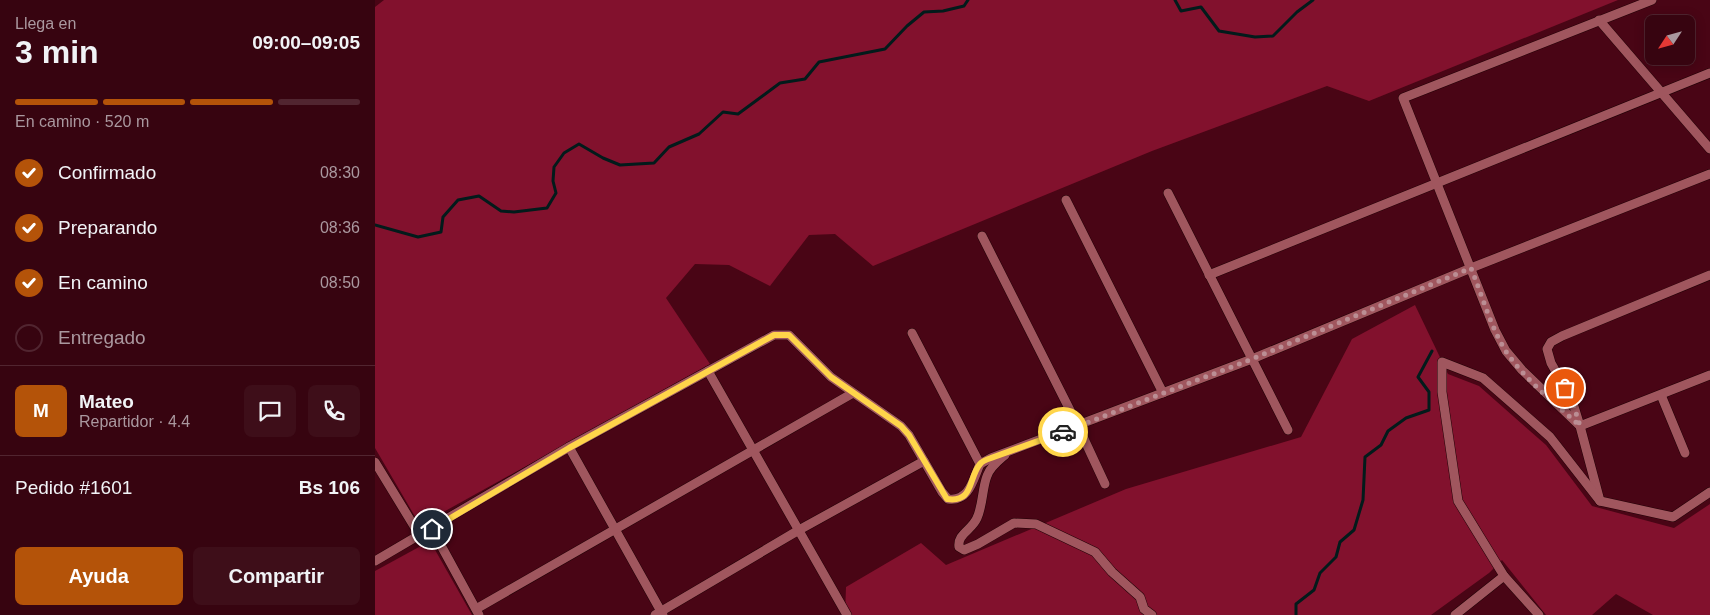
<!DOCTYPE html>
<html lang="es">
<meta charset="utf-8">
<style>
:root{--surface:#370410;--page:#3e0e19;--text:#f1f3f6;--muted:#aa989f;--line:#512530;--accent:#b45309}
body{margin:0;font-family:Arial,sans-serif;background:var(--page);color:var(--text);height:100vh;display:flex;flex-direction:column;font-size:19px;white-space:nowrap}
*{box-sizing:border-box;margin:0}
p{font-size:16px;color:var(--muted)}
.icon{flex:none;width:28px;height:28px;fill:none;stroke:currentColor;stroke-width:2;stroke-linecap:round;stroke-linejoin:round}
.map{position:relative;flex:1;overflow:hidden}
.panel{display:flex;flex-direction:column;background:var(--surface);width:375px}
.panel>*{flex:none}
.needle{width:32px;rotate:234deg}
.buttons{position:absolute;left:1270px;top:15px;display:grid;gap:10px}
.buttons a{display:grid;place-items:center;width:50px;height:50px;border-radius:8px;background:var(--surface);box-shadow:0 2px 12px #0003,0 0 0 1px var(--line);font-size:25px}
.pin{position:absolute;display:grid;place-items:center;width:42px;height:42px;color:#fff;margin:-21px;border:2px solid #fff;border-radius:50%;box-shadow:0 1px 5px #0007}
.courier{position:absolute;display:grid;place-items:center;width:50px;height:50px;margin:-25px;border:4px solid #ffd54a;border-radius:50%;background:#fff;color:#222;box-shadow:0 1px 6px #0007}
.headline em{font-style:normal;font-weight:700}
.headline div{display:flex;flex-direction:column-reverse}
.headline{display:flex;align-items:center;justify-content:space-between;height:85px;padding:0 15px}
h1{font-size:32px;font-weight:700;line-height:38px}
.bar{display:grid;grid-template-columns:repeat(4,1fr);gap:8px 5px;align-content:center;height:60px;padding:0 15px}
.bar i{height:6px;border-radius:4px;background:var(--line)}
.bar .current{background:var(--accent)}
.bar p{grid-column:span 4}
.line{display:flex;align-items:center;gap:12px;padding:0 15px;border-top:1px solid var(--line)}
.line div{flex:1}
.round{display:grid;place-items:center;flex:none;width:52px;height:52px;border-radius:8px;background:var(--page)}
ol{padding:0 15px;list-style:none}
li{display:flex;align-items:center;gap:15px;height:55px}
li p{margin-inline-start:auto}
li .icon{padding:5px;border-radius:50%;background:var(--accent);color:#fff;stroke-width:4}
li:last-child{color:var(--muted)}
li i{width:28px;height:28px;border:2px solid var(--line);border-radius:50%}
.cta{display:flex;gap:10px;margin-top:auto;padding:10px 15px}
.cta a{flex:1;height:58px;border-radius:8px;background:var(--accent);color:#fff;font-size:20px;font-weight:700;line-height:58px;text-align:center}
.cta a+a{background:var(--page);color:var(--text)}
main{display:flex;flex:1;min-height:0}
.map>svg:first-child{display:block}
.green{fill:#82112d}
.lines{fill:none;stroke-linecap:round;stroke-linejoin:round}
.stream{stroke:#021b1b;stroke-width:3}
.street-casing{stroke:#210206;stroke-width:10}
.street{stroke:#a0565e;stroke-width:9}
.done{stroke:#bb8e94;stroke-width:5;stroke-dasharray:0 9}
.route{stroke:#ffd54a;stroke-width:6}
</style>
<main>
<section class="panel">
<div class="headline"><div><h1>3 min</h1><p>Llega en</p></div><em>09:00–09:05</em></div>
<div class="bar"><i class="current"></i><i class="current"></i><i class="current"></i><i></i><p>En camino · 520 m</p></div>
<ol>
<li><svg class="icon" aria-label="check" viewBox="0 0 24 24"><path d="M5 12l5 5 9-10"/></svg>Confirmado<p>08:30</p></li>
<li><svg class="icon" aria-label="check" viewBox="0 0 24 24"><path d="M5 12l5 5 9-10"/></svg>Preparando<p>08:36</p></li>
<li><svg class="icon" aria-label="check" viewBox="0 0 24 24"><path d="M5 12l5 5 9-10"/></svg>En camino<p>08:50</p></li>
<li><i></i>Entregado</li>
</ol>
<div class="line" style="height:90px"><b class="round" style="background:var(--accent);color:#fff">M</b><div><b>Mateo</b><p>Repartidor · 4.4</p></div><a class="round"><svg class="icon" aria-label="chat" viewBox="0 0 24 24"><path d="M4 5h16v11H9l-5 4z"/></svg></a><a class="round"><svg class="icon" aria-label="phone" viewBox="0 0 24 24"><path d="M5 4h4l2 5-3 2q2 4 5 5l2-3 5 2v4C11 20 4 13 5 4z"/></svg></a></div>
<div class="line" style="height:65px"><div>Pedido #1601</div><b>Bs 106</b></div>
<div class="cta"><a>Ayuda</a><a>Compartir</a></div>
</section>
<div class="map">
<svg width="1335" height="615" viewBox="0 0 1335 615">
<rect width="100%" height="100%" fill="#490515"/>
<!-- green -->
<g class="green">
<path d="M 9,0 L 1243,0 L 994,101 L 952,86 L 777,151 L 498,266 L 460,234 L 434,235 L 395,286 L 354,265 L 320,264 L 291,298 L 335,364 L 45,525 L 0,448 L 0,7 Z"/>
<path d="M 1040,305 L 1073,374 L 1104,386 L 1171,445 L 1217,506 L 1299,528 L 1335,504 L 1335,615 L 1278,615 L 1241,594 L 1217,615 L 1171,615 L 1127,560 L 1114,573 L 1056,615 L 470,615 L 471,587 L 546,543 L 571,565 L 751,489 L 926,437 L 977,339 Z"/>
<path d="M 55,541 L 97,615 L 0,615 L 0,571 Z"/>
</g>
<g class="lines">
<!-- stream -->
<g class="stream">
<path d="M 800,0 L 806,11 L 826,7 L 844,31 L 880,37 L 898,36 L 922,12 L 938,0"/>
<path d="M 0,225 L 43,237 L 66,232 L 68,217 L 83,200 L 104,196 L 126,211 L 139,212 L 172,208 L 181,193 L 178,181 L 179,167 L 189,153 L 204,144 L 228,158 L 245,165 L 279,163 L 294,147 L 324,134 L 348,112 L 363,114 L 405,83 L 430,79 L 444,62 L 510,49 L 532,26 L 549,12 L 568,11 L 589,6 L 593,0"/>
<path d="M 921,615 L 921,604 L 939,590 L 945,573 L 961,557 L 965,542 L 979,530 L 988,500 L 990,457 L 1006,445 L 1013,431 L 1031,418 L 1054,410 L 1054,392 L 1043,377 L 1057,351"/>
</g>
<defs>
<g id="street">
<path d="M 1224,20 L 1335,149"/>
<path d="M 793,193 L 913,430"/>
<path d="M 691,200 L 788,393"/>
<path d="M 607,236 L 703,426 L 730,484"/>
<path d="M 834,275 L 1335,73"/>
<path d="M 1335,275 L 1187,336 L 1176,342 L 1172,349 L 1176,363 L 1197,400 L 1205,426 L 1335,375"/>
<path d="M 333,371 L 472,615"/>
<path d="M 1286,395 L 1310,453"/>
<path d="M 194,447 L 288,615"/>
<path d="M 630,455 C 623,461 615,467 612,476 C 607,489 608,505 602,518 C 597,530 582,534 584,547 L 589,550 L 603,544 L 639,523 L 661,524 L 720,552 L 737,572 L 765,597 L 769,609 L 777,615"/>
<path d="M 0,462 L 45,536"/>
<path d="M 605,464 L 616,458 L 877,359 L 1096,268 L 1335,174"/>
<path d="M 1225,501 L 1205,426 L 1147,370 L 1131,351 L 1120,330 L 1028,98 L 1277,0"/>
<path d="M 57,529 L 104,615"/>
<path d="M 0,561 L 194,447 L 399,335 L 414,335 L 456,377 L 526,426 L 534,435 L 567,492 L 573,499 C 594,502 598,480 605,464 L 537,333"/>
<path d="M 101,609 L 478,393"/>
<path d="M 280,615 L 424,530 L 549,461"/>
<path d="M 1080,615 L 1129,576"/>
<path d="M 1164,615 L 1129,576 L 1083,501 L 1067,392 L 1067,362 L 1108,378 L 1175,437 L 1225,501 L 1298,517 L 1335,492"/>
</g>
</defs>
<!-- street casing -->
<use href="#street" class="street-casing"/>
<!-- street -->
<use href="#street" class="street"/>
</g>
<g class="lines">
<!-- done -->
<path class="done" d="M 688,432 L 877,359 L 1096,268 C 1107,295 1115,325 1130,350 C 1149,379 1180,403 1205,426 L 1197,400 L 1190,388"/>
<!-- route -->
<path class="route" d="M 57,529 L 194,448 L 399,335 L 414,335 L 456,377 L 526,426 L 534,435 L 572,499 C 599,503 593,478 605,464 C 607,461 613,459 616,458 L 688,432"/>
</g>
</svg>
<div class="buttons">
<a><svg class="needle" viewBox="-14 -14 28 28"><path d="M0-13l5 13h-10z" fill="#e53935"/><path d="M0 13l5-13h-10z" fill="#aa989f"/></svg></a>
</div>
<div class="pin" style="left:1190px;top:388px;background:#ea580c"><svg class="icon" aria-label="bag" viewBox="0 0 24 24"><path d="M5 8h14l-1 12H6zM9 8a3 3 0 0 1 6 0"/></svg></div>
<div class="pin" style="left:57px;top:529px;background:#1f2937"><svg class="icon" aria-label="home" viewBox="0 0 24 24"><path d="M3 11l9-7 9 7M6 9v11h12V9"/></svg></div>
<div class="courier" style="left:688px;top:432px"><svg class="icon" aria-label="car" viewBox="0 0 24 24"><path d="M5 17H2v-5l4-1 3-4h7l3 4 3 1v5h-3M9 17h6M6 11h13"/><circle cx="7" cy="17" r="2"/><circle cx="17" cy="17" r="2"/></svg></div>
</div>
</main>
